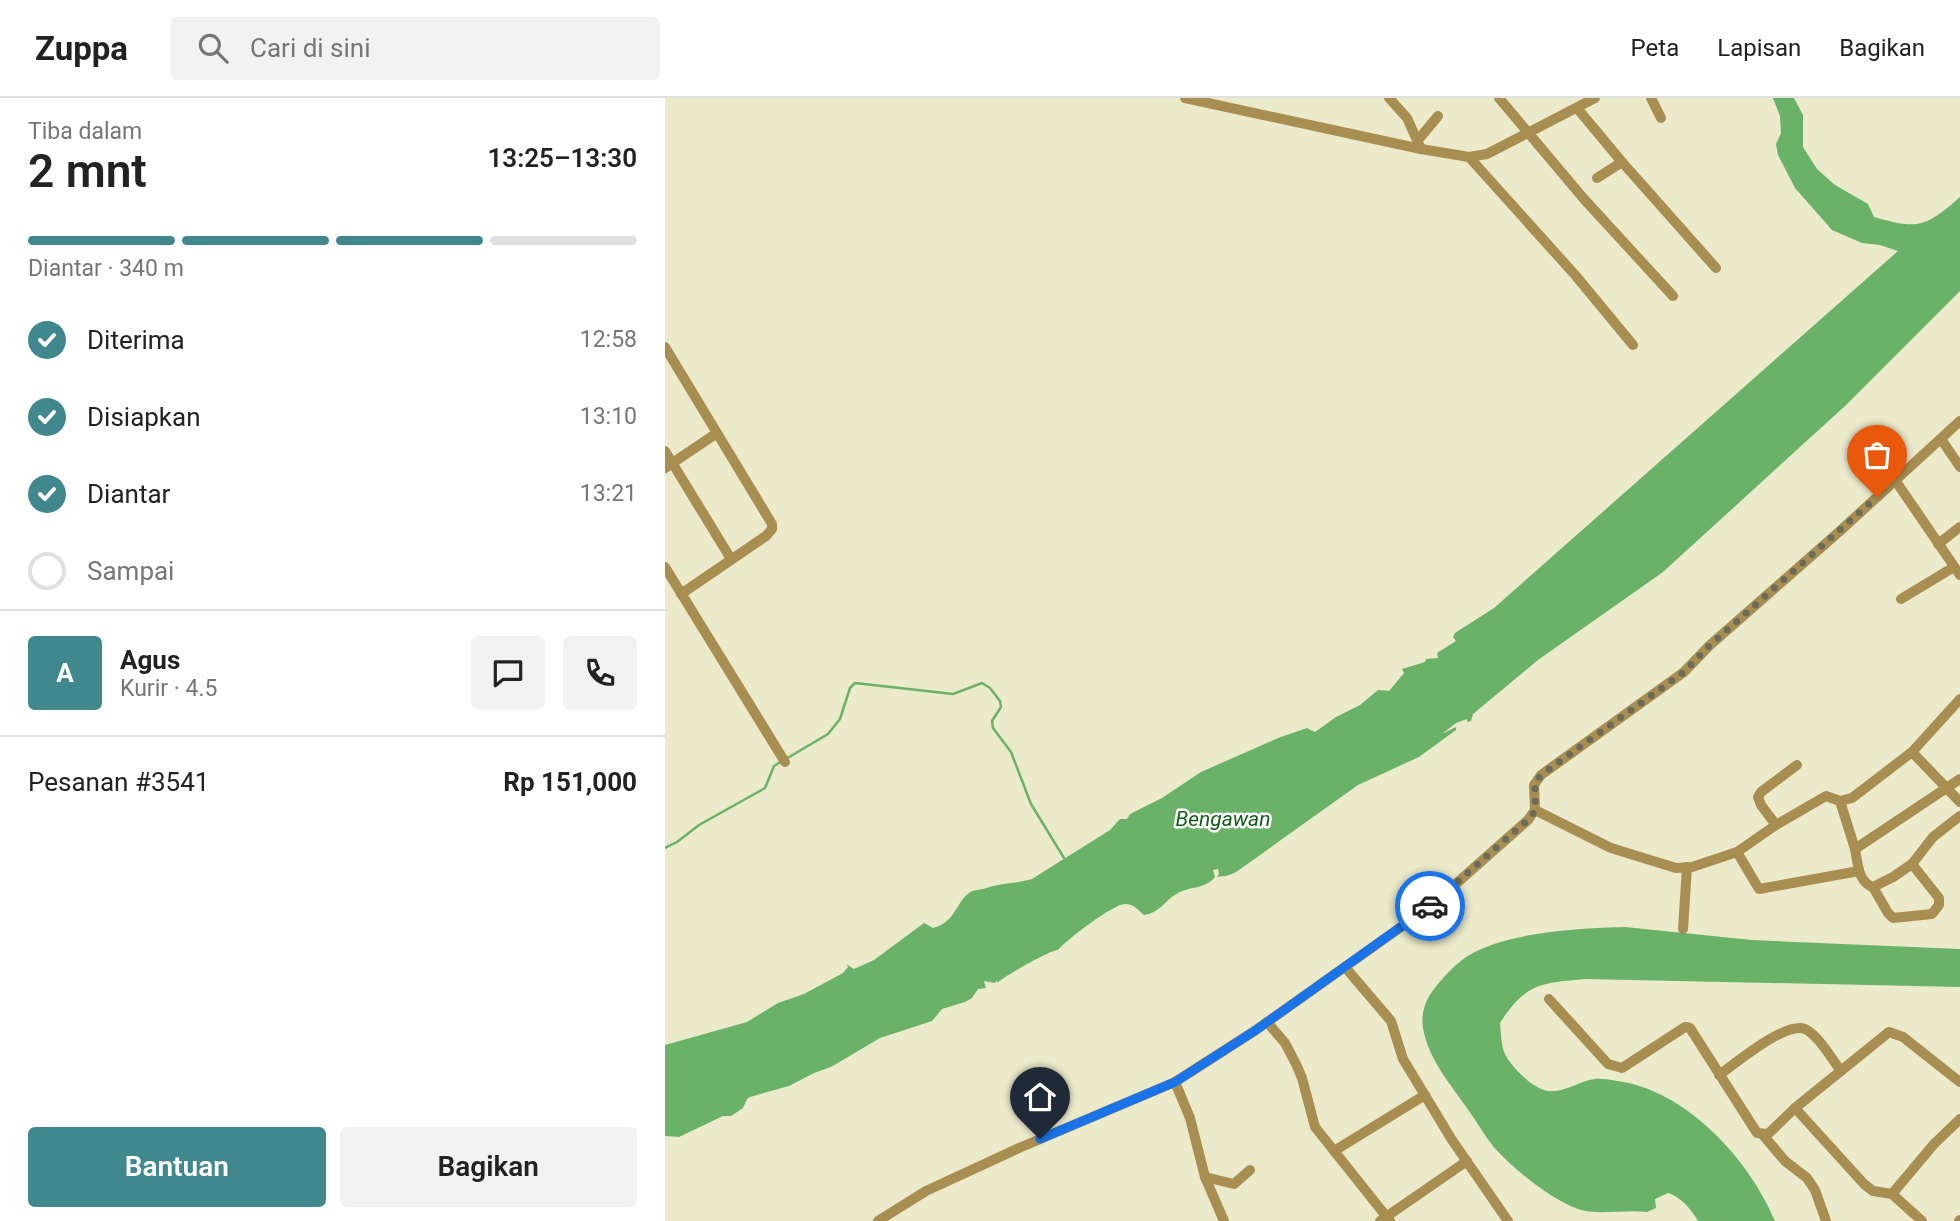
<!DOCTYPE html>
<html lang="id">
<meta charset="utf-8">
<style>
:root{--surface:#fff;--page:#f2f2f2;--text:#222;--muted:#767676;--line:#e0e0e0;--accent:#40888d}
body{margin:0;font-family:Roboto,sans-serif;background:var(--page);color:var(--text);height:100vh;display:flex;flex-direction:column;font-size:26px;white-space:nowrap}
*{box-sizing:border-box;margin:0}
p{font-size:23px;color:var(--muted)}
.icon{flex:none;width:38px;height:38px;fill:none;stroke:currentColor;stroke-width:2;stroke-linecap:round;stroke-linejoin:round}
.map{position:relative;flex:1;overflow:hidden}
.details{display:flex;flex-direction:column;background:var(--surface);width:665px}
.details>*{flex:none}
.pin{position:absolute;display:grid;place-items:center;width:60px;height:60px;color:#fff;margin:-72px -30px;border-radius:50% 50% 50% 0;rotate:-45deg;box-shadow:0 0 7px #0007}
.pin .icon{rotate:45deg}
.courier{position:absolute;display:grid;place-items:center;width:70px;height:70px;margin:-35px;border:5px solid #1a73e8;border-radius:50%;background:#fff;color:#222;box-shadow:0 2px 9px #0007}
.headline em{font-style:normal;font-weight:600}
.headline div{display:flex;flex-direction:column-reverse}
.headline{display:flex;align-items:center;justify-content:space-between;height:119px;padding:0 28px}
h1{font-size:46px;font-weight:600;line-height:52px}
.bar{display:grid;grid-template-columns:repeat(4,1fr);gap:10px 7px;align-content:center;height:84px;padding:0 28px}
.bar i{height:9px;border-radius:5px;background:var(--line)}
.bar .active{background:var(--accent)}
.bar p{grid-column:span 4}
.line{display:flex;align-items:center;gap:18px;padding:0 28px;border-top:2px solid var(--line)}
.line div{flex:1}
.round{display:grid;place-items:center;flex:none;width:74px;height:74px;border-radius:7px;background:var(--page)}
ol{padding:0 28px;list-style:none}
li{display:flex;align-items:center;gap:21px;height:77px}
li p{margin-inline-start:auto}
li .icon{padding:7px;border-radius:50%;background:var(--accent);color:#fff;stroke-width:4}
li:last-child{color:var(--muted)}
li i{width:38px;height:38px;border:4px solid var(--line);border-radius:50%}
.cta{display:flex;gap:14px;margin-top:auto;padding:14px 28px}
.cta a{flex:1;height:80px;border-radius:7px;background:var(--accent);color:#fff;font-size:28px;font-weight:600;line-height:80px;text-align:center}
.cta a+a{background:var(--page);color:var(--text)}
header{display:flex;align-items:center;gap:42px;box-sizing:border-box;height:98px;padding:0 35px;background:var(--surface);border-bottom:2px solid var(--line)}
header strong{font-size:33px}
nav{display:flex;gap:38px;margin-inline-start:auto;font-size:24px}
.search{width:490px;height:63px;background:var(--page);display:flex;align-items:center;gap:18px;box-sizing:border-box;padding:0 24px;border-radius:7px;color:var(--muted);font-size:26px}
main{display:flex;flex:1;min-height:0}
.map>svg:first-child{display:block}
.water{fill:#6ab268}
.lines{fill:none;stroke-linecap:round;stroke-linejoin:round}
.stream{stroke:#6ab268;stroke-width:2.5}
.street{stroke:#a98e52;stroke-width:10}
.done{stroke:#6c6b59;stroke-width:7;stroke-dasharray:0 12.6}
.route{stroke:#1a73e8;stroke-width:9}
.labels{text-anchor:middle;stroke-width:5;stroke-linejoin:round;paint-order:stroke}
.water-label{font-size:21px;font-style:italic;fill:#125d15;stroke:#fff}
</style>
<header>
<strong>Zuppa</strong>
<div class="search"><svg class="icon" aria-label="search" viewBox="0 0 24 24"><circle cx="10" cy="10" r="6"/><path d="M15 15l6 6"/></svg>Cari di sini</div>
<nav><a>Peta</a><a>Lapisan</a><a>Bagikan</a></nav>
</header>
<main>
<section class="details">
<div class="headline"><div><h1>2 mnt</h1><p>Tiba dalam</p></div><em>13:25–13:30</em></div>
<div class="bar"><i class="active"></i><i class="active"></i><i class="active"></i><i></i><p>Diantar · 340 m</p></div>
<ol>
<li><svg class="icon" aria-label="check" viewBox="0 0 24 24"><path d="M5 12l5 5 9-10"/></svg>Diterima<p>12:58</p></li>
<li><svg class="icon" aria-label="check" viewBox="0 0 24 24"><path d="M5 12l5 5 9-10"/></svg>Disiapkan<p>13:10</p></li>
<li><svg class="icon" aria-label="check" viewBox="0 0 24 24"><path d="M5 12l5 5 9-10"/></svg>Diantar<p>13:21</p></li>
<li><i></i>Sampai</li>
</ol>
<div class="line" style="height:126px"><b class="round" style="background:var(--accent);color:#fff">A</b><div><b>Agus</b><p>Kurir · 4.5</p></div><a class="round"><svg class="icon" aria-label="chat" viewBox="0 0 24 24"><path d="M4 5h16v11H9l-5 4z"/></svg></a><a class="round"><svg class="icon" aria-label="phone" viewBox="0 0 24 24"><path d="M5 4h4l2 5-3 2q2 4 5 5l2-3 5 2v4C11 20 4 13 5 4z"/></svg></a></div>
<div class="line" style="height:91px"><div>Pesanan #3541</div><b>Rp 151,000</b></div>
<div class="cta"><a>Bantuan</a><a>Bagikan</a></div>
</section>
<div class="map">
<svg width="1295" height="1123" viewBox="0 0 1295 1123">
<rect width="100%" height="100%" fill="#ebeacb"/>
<!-- water -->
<g class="water">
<path d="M 1108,0 L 1129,0 L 1138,17 L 1138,49 L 1152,71 L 1170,87 L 1203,106 L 1209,119 C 1253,132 1261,129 1295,99 L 1295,193 L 1180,308 L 998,474 L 873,562 L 808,616 L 806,623 L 802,624 L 802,621 L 791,625 L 777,636 L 791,629 L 791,632 L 754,659 L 693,687 L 574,772 C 567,777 561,778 552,779 L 554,776 L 553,771 L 548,772 L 550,779 C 541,791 526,788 513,795 C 500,802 495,815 479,817 C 473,812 469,806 460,806 C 448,806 400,843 393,852 C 385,852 340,878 332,885 L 332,882 L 330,885 L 319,883 L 321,890 L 313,891 L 307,900 L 300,904 L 277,911 L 267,923 L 215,940 L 166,969 L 149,975 L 124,988 L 85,999 L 82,1001 L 78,1010 L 66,1018 L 58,1018 L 14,1039 L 0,1038 L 0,947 L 82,924 L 113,905 L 139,896 L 178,875 L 183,869 L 181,866 L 189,871 L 209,862 L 259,825 L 268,830 C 292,824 290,803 307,793 C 308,793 317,791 318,791 C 336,785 350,786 367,781 L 445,732 L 455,721 L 462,721 L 465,716 L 497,700 L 536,674 L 613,640 L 642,630 L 650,634 L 671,619 L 695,607 L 713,592 L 724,593 L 739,575 L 737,571 L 760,564 L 761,561 L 773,560 L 772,555 L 791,543 L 788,539 L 790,535 L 829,510 L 1233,153 L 1215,147 L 1197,145 L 1167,132 L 1130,90 L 1113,57 L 1111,46 L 1116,35 L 1115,18 Z"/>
<path d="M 960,829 L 1087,842 L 1295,851 L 1295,889 L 920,881 C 877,885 860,885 835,925 C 836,934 836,948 840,956 C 845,967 863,985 874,990 C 893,1000 912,983 930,981 C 937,980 945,982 952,983 C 1021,992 1084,1061 1110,1123 L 1033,1123 C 1026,1111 1016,1099 1003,1095 L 990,1101 L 991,1110 L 982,1114 C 961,1111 931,1118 913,1111 C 885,1101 847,1070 828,1048 C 819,1037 812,1024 804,1013 C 787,988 766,965 759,935 C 755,918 759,904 769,891 C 779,878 794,862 808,855 C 846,834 917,830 960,829 Z"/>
</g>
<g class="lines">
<!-- stream -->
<path class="stream" d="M 0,750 L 12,744 L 34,727 L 100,690 L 109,668 L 163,636 L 175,621 L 185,590 L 190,585 L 288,596 L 317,585 L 325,590 L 335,603 L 336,609 L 327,623 L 328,630 L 346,654 L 366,706 L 399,760"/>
<!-- street -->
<g class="street">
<path d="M 520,0 L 756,51 L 804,59 L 822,56 L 930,0"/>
<path d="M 724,0 L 742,20 L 756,51"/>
<path d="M 834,0 L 919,101 L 1008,198"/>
<path d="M 986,0 L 996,20"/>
<path d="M 912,10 L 957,64 L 1051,170"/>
<path d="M 753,42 L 773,18"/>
<path d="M 804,59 L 911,178 L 968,247"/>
<path d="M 932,80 L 957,64"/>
<path d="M 0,249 L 52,335"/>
<path d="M 1276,341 L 1295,369"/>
<path d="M 0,353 L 66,461"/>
<path d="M 0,370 L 52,335 L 107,426 L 107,431 L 101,438 L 16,496"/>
<path d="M 1230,382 L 1295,477"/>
<path d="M 1273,446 L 1295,429"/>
<path d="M 0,469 L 120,664"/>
<path d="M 1236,501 L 1289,469"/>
<path d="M 1247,654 L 1295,704"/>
<path d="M 1175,703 L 1187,700 L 1247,654 L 1295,601"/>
<path d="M 870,712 L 869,687 L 876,677 L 1019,574 L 1044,548 L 1175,433 L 1295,323"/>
<path d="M 870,712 L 946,750 L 1011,770 L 1027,769 L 1072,754 L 1111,727 L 1161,698 L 1175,703 L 1190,751 L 1295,681"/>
<path d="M 1111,727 L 1096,707 L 1093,699 L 1096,694 L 1132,667"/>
<path d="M 1190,751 C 1193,766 1193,784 1208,789 L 1228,779 L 1247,766 L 1268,739 L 1295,718"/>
<path d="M 1072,754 L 1094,791 L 1194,773"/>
<path d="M 1208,789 L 1223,815 L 1228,820 L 1267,816 L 1274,807 L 1274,800 L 1247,766"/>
<path d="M 1018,831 L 1022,769"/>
<path d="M 680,869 L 726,923 L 738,961 L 787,1042 L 843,1123"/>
<path d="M 884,901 L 943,966 L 957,970 L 1020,929 L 1025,930 L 1092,1035 L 1103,1036 L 1130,1010 L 1224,934 L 1238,939 L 1295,984"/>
<path d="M 602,924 L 620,945 L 631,966 L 637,980 L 650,1029 L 725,1123"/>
<path d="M 1054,977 C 1071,965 1121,923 1140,931 C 1154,938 1166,960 1176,973"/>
<path d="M 510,984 L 525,1020 L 540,1079 L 559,1123"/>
<path d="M 1130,1010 L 1199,1086 L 1208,1093 L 1227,1096 L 1257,1123"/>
<path d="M 1098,1037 L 1120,1063 L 1142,1080 L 1150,1092 L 1161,1123"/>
<path d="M 669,1053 L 760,997"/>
<path d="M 540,1079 L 569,1086 L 585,1072"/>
<path d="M 1227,1096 L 1269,1046 L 1295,1021"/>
<path d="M 213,1123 L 261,1093 L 354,1050 L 510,984 L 591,932 L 767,807 L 863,722 L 870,712"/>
<path d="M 715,1123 L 802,1063"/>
<path d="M 1294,1123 L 1295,1122"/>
</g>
</g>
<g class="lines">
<!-- done -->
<path class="done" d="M 765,808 L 867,718 C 875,703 864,690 876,677 L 1019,574 L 1044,548 L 1212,399"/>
<!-- route -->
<path class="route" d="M 375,1041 L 510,984 L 591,932 L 765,808"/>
</g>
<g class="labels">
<!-- water labels -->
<g class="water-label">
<text x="558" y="728">Bengawan</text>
</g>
</g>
</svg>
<div class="pin" style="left:1212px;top:399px;background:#ea580c"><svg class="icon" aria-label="bag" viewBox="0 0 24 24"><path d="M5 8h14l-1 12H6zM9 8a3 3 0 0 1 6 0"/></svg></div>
<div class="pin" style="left:375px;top:1041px;background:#1f2937"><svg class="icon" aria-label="home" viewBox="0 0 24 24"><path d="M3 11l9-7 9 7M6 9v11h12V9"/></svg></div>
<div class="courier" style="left:765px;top:808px"><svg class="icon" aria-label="car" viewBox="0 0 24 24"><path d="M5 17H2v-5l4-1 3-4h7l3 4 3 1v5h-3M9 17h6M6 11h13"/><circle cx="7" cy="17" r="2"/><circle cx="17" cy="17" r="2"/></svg></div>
</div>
</main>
